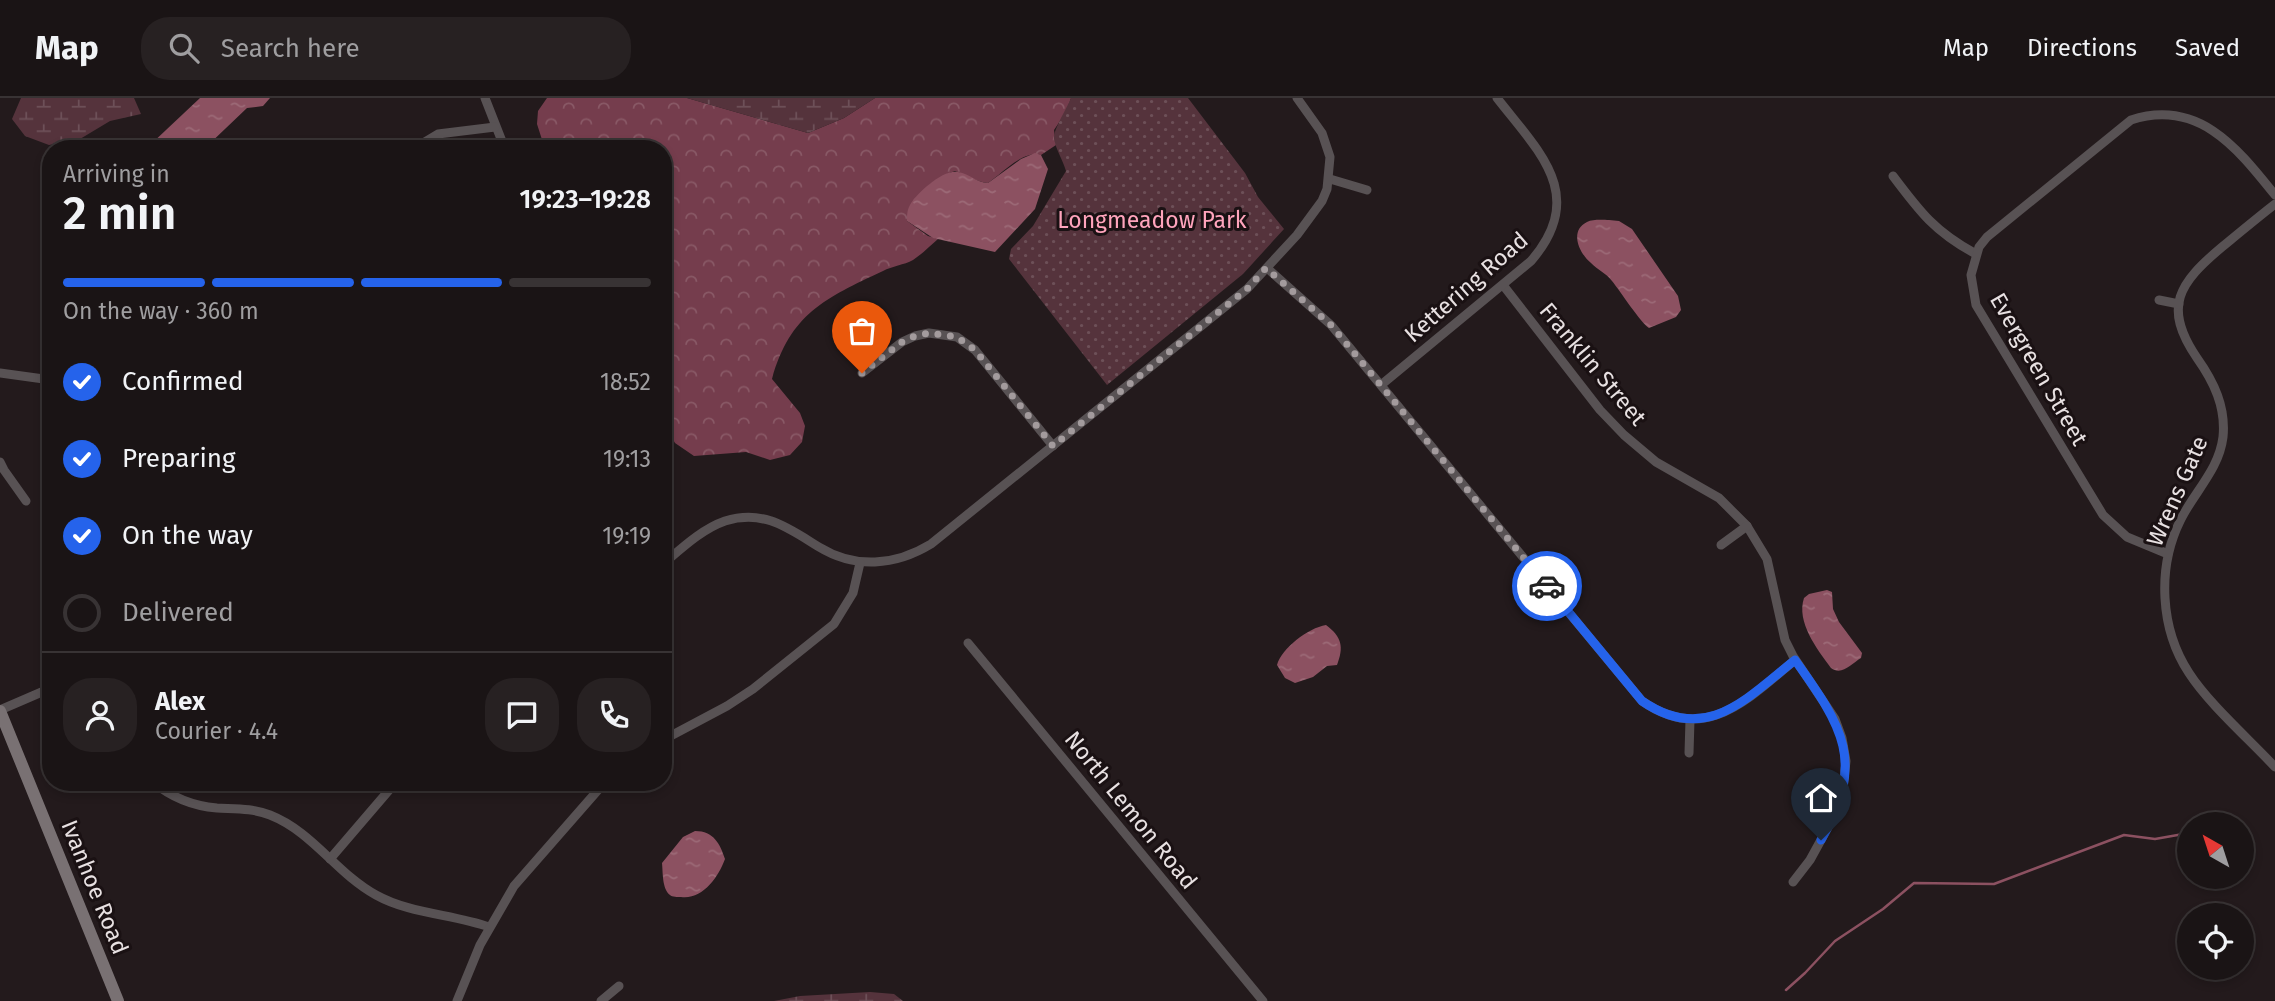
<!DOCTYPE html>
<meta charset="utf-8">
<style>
:root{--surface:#1a1415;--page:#272122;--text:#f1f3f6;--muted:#9f9ea0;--line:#383334;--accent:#2563eb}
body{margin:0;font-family:"Fira Sans",sans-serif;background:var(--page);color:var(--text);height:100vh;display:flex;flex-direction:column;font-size:26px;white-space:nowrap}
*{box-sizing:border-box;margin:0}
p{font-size:23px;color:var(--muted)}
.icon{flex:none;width:38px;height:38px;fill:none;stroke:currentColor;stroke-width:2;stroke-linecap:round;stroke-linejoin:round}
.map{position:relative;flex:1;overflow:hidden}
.side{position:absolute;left:42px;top:42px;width:630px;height:651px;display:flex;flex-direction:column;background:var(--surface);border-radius:28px;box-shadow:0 4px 10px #0003,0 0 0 2px var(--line)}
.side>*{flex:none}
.needle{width:46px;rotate:321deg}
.tools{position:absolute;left:2177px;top:714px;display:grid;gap:14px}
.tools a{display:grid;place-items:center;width:77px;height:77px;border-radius:50%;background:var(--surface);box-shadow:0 4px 10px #0003,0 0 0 2px var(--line);font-size:35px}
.pin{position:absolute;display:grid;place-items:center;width:60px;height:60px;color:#fff;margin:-72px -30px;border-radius:50% 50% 50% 0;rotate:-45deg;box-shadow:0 0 7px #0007}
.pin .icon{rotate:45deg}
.courier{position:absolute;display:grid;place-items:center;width:70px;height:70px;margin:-35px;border:5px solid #2563eb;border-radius:50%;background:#fff;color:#222;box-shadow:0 2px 9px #0007}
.headline em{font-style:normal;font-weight:600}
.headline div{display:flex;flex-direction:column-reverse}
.headline{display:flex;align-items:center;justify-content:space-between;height:119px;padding:0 21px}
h1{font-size:46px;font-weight:600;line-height:52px}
.bar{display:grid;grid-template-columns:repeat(4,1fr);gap:10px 7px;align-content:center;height:84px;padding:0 21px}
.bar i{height:9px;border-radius:5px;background:var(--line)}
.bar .current{background:var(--accent)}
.bar p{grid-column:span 4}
.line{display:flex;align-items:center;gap:18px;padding:0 21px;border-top:2px solid var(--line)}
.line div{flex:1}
.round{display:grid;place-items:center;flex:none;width:74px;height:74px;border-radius:28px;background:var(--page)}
ol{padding:0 21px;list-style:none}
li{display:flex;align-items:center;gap:21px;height:77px}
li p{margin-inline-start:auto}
li .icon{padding:7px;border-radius:50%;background:var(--accent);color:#fff;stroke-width:4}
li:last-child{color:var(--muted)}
li i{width:38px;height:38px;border:4px solid var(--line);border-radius:50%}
header{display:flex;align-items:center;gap:42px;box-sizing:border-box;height:98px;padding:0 35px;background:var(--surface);border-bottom:2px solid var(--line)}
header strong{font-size:33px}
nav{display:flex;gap:38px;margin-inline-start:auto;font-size:24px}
.search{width:490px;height:63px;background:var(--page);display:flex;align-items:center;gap:18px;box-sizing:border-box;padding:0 24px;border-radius:28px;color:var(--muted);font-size:26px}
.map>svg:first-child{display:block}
.forest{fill:url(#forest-crowns)}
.wetland{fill:url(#wetland-marsh)}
.park{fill:url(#park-dots)}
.water{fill:url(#water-ripples)}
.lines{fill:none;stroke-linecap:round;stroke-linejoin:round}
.stream{stroke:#8c5161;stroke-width:2.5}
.street{stroke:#585254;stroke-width:9}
.secondary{stroke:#797173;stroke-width:12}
.done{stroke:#a39b9d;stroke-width:7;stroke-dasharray:0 12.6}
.route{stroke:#2563eb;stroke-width:9}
.labels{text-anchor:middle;stroke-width:6;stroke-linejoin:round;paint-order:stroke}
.park-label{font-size:23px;fill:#ffa4bc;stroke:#1a1113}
.street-label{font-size:23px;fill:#e8e1e2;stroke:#1a1113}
</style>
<header>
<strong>Map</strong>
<div class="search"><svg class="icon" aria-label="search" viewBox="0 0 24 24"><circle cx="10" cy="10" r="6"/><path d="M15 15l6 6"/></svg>Search here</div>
<nav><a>Map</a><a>Directions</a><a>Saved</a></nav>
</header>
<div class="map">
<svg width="2275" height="903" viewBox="0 0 2275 903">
<defs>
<pattern id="forest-crowns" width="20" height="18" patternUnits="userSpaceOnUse" patternTransform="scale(1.75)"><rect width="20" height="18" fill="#753d4d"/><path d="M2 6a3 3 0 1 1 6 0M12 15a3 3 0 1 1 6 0" fill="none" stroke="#895966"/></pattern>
<pattern id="wetland-marsh" width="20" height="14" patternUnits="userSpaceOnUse" patternTransform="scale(1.75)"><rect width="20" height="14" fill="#55333c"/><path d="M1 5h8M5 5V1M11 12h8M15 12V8" fill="none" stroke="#6d5058"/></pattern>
<pattern id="park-dots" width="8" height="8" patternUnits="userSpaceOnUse" patternTransform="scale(1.75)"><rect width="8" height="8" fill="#55333c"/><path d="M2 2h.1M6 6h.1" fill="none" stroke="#6d5058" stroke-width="1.8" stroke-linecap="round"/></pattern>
<pattern id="water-ripples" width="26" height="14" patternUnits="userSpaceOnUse" patternTransform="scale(1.75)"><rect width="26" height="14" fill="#8c5161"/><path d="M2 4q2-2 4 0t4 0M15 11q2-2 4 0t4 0" fill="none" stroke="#9c6a77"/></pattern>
</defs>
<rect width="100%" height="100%" fill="#231a1c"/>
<!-- forest -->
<path class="forest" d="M 547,0 L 687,0 L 808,35 L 844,20 L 875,0 L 1071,0 L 1066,14 L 1054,32 L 1056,47 L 1041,57 C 1023,52 1003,75 988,85 C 979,85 965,76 955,73 C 933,80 910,100 907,123 L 928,138 L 938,141 C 930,148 922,156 913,162 C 904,167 892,168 883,173 C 825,200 790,216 772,281 L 800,315 L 805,328 L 802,344 L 790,357 L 770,362 L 746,354 L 694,358 L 675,345 L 663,324 L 663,51 L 545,51 L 537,26 L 538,13 Z"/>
<!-- wetland -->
<g class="wetland">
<path d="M 21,0 L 134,0 L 141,16 L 110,23 L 80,41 L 49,47 L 25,38 L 12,21 Z"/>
<path d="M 687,0 L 875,0 L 844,20 L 808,35 Z"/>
<path d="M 870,894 L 894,896 L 903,903 L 774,903 L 800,898 Z"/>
</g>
<!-- park -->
<path class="park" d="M 1071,0 L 1188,0 L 1245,75 L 1258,99 L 1284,131 L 1243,176 L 1107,287 L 1009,161 L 1011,151 L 1033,128 L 1066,73 C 1063,62 1056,52 1054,41 C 1053,32 1067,10 1071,0 Z"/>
<!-- water -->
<g class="water">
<path d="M 200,0 L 270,0 L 263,8 L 247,10 L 204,51 L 150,51 L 149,48 Z"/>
<path d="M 1035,55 L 1041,57 L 1048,71 L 1035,111 L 995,154 L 933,140 L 907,123 C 907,118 907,112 910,107 C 917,95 943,71 958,74 C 970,76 977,85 988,85 L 1021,61 Z"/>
<path d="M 1609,122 L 1619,123 L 1632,131 L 1678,198 L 1681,212 L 1676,219 L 1649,230 C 1641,225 1620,193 1612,183 C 1606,175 1598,172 1591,165 C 1579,155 1569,133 1587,124 C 1593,121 1603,122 1609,122 Z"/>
<path d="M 1827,492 L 1832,494 L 1833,511 L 1839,524 L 1862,555 L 1861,560 C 1851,566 1842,578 1831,570 C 1817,551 1796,524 1804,500 L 1809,496 Z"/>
<path d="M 1326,527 C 1342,539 1344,549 1337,567 L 1327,568 L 1313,579 L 1295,585 L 1285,580 L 1277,567 C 1282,550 1308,530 1326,527 Z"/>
<path d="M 695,733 C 714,733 720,746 725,761 C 718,780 702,802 681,799 C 678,799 672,799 670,797 C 662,791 663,774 662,765 L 683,739 Z"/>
</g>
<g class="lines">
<!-- stream -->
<g class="stream">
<path d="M 2214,726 L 2226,720"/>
<path d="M 1786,892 L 1805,875 L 1835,843 L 1883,811 L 1914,785 L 1994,786 L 2124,737 L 2155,741 L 2189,735"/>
</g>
<!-- street -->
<g class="street">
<path d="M 485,0 L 505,51"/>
<path d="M 413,51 L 438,36 L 495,29"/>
<path d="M 1893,78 C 1920,114 1935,134 1976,156"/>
<path d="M 1330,81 L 1367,92"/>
<path d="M 2275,106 C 2257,120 2239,135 2222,149 C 2179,185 2162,209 2197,260 C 2214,284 2226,309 2223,339 C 2219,372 2194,394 2180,423 C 2157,470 2160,531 2189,575 C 2209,606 2249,641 2275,669"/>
<path d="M 1267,170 L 1331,227 L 1642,603 C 1705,647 1747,602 1795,562"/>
<path d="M 1503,187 L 1600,312 L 1624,337 L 1656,364 L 1719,400 L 1747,428 L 1767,461 L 1785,542 L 1793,558 L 1835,621 L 1842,640 L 1846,663 L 1842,701 L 1832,722 L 1810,762 L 1793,784"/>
<path d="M 2159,202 L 2179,206"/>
<path d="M 0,275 L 51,282"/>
<path d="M 862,275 L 902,244 L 915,238 L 929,235 L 957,239 L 975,252 L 1053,348"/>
<path d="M 1381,287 L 1531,163 C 1588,97 1539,54 1497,0"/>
<path d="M 0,364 L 4,372 L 26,403"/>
<path d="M 1721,447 L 1747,428"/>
<path d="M 2168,456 L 2127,439 L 2103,417 L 1976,207 L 1971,177 L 1979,149 L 1987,139 L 2131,22 C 2199,0 2238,51 2275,97"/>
<path d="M 663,466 C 682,450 702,431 725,423 C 764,411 788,430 819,449 C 855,471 895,468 931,446 L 1247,191 L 1297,137 L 1322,103 L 1327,91 L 1330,59 L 1322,35 L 1297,0"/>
<path d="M 968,545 L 1263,903"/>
<path d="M 0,612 L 51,590"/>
<path d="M 663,642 L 727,608 L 753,591 L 834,526 L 853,495 L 860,465"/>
<path d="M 1689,655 L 1690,622"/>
<path d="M 153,684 C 171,699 193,708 217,710 C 235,711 252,710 270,717 C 313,734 336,775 376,797 C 410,816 453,816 489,829"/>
<path d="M 330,761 L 396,684"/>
<path d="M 457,903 L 480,847 L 514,788 L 605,684"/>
<path d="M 601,903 L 619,888"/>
</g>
<!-- secondary -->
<path class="secondary" d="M 0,613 L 118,903"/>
</g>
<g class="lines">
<!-- done -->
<path class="done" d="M 862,275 L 902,244 L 915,238 L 929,235 L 957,239 L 975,252 L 1053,348 L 1247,191 L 1266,170 L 1331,227 L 1547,488"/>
<!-- route -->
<path class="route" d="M 1547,488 L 1642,603 C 1706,647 1746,601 1795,562 C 1843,629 1866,664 1821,742"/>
</g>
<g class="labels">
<!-- park labels -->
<g class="park-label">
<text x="1152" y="130">Longmeadow Park</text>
</g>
<!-- street labels -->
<g class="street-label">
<text transform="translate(1466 189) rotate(-41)" y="8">Kettering Road</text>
<text transform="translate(1593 266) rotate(50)" y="8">Franklin Street</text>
<text transform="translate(2039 271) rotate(60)" y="8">Evergreen Street</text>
<text transform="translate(2177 393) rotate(-66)" y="8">Wrens Gate</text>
<text transform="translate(1131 712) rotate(51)" y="8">North Lemon Road</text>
<text transform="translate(95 789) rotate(68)" y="8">Ivanhoe Road</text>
</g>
</g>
</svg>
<div class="tools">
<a><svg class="needle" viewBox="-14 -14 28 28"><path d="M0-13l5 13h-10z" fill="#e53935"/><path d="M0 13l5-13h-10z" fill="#9f9ea0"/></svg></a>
<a><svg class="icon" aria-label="locate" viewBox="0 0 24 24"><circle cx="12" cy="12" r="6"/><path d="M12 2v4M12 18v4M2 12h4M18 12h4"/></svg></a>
</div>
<div class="pin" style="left:862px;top:275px;background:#ea580c"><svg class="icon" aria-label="bag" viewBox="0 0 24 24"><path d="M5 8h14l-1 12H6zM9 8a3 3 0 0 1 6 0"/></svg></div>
<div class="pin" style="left:1821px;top:742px;background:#1f2937"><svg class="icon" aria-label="home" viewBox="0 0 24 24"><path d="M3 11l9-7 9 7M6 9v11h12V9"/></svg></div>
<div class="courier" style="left:1547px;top:488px"><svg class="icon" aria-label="car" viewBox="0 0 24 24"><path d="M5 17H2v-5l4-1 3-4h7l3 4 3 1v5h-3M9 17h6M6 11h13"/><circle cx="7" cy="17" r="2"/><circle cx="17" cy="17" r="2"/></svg></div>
<section class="side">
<div class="headline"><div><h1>2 min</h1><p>Arriving in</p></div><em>19:23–19:28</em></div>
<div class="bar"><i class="current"></i><i class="current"></i><i class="current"></i><i></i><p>On the way · 360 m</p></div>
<ol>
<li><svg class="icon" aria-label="check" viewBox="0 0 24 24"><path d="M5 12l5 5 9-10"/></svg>Confirmed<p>18:52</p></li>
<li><svg class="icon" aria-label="check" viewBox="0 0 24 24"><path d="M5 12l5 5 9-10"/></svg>Preparing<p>19:13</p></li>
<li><svg class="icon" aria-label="check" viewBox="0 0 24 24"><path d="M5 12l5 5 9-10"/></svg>On the way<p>19:19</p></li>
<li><i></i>Delivered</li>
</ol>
<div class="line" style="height:126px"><a class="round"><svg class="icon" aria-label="person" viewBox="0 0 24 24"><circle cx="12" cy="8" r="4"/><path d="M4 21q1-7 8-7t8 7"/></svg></a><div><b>Alex</b><p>Courier · 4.4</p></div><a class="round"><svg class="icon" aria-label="chat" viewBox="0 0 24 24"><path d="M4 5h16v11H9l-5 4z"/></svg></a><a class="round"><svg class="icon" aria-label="phone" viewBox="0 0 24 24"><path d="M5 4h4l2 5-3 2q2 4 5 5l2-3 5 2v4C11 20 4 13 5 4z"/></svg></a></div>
</section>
</div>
